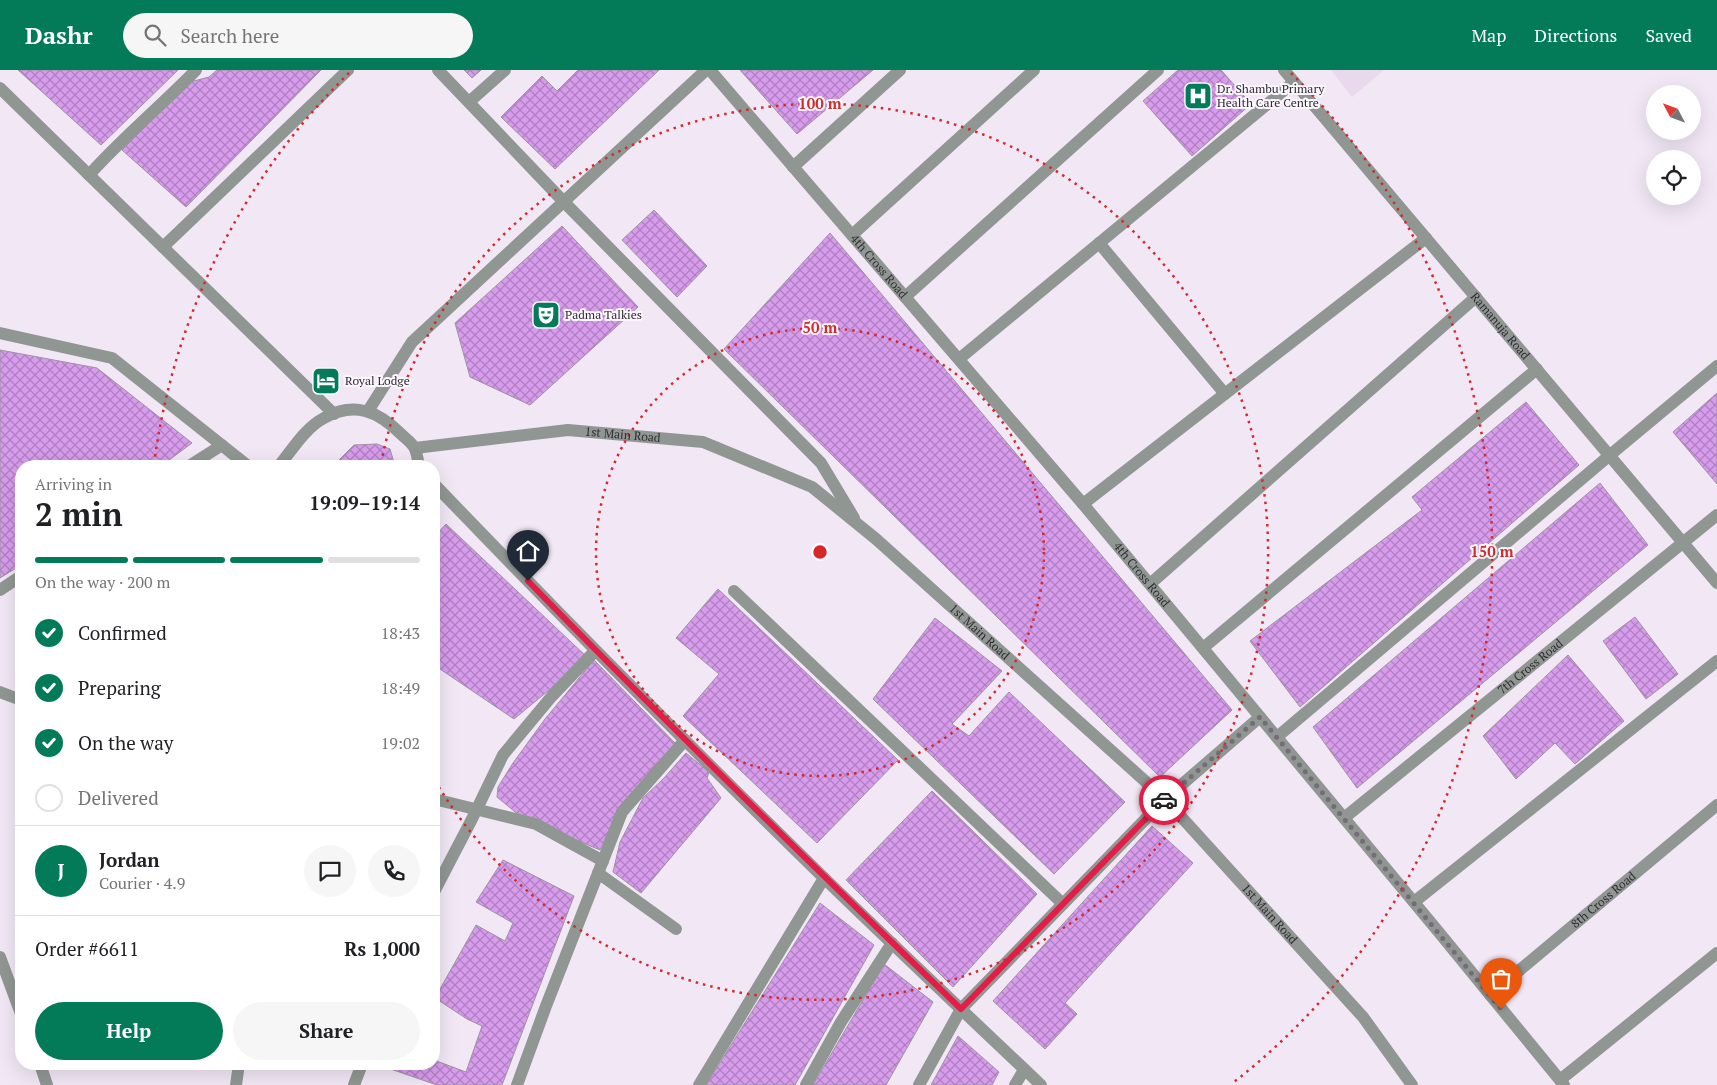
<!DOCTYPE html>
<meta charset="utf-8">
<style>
:root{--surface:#fff;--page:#f6f6f6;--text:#202124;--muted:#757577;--line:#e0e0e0;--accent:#047b58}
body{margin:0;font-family:"PT Serif",serif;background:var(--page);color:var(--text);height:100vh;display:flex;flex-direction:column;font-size:19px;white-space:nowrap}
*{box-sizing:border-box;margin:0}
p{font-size:16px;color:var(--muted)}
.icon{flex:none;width:28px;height:28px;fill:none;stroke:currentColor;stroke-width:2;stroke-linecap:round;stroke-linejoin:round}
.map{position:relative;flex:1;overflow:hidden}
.panel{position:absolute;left:15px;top:390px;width:425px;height:610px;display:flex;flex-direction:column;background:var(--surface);border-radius:20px;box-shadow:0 5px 20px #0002}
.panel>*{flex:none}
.needle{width:32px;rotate:311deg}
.tools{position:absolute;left:1646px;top:15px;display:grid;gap:10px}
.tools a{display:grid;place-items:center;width:55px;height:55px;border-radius:50%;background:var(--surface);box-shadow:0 5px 20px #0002;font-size:25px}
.pin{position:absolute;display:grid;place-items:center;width:42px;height:42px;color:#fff;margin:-51px -21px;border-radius:50% 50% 50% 0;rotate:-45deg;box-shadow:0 0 5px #0007}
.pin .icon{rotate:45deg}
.courier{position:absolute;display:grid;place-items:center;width:50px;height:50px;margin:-25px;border:4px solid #e11d48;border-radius:50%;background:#fff;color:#222;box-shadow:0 1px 6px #0007}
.head em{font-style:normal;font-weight:600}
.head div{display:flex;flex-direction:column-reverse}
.head{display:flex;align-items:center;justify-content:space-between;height:85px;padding:0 20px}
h1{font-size:32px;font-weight:600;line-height:38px}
.bar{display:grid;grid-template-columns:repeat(4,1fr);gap:8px 5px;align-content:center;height:60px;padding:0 20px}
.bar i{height:6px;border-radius:4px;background:var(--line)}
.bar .selected{background:var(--accent)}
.bar p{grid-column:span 4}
.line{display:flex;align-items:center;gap:12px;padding:0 20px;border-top:1px solid var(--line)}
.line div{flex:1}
.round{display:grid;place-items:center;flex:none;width:52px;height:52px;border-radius:26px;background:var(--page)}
ol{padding:0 20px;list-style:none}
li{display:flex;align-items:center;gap:15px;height:55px}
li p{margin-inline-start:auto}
li .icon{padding:5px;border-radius:50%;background:var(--accent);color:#fff;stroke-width:4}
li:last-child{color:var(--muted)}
li i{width:28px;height:28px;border:2px solid var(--line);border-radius:50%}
.action{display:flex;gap:10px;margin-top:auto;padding:10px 20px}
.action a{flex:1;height:58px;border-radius:30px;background:var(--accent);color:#fff;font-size:20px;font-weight:600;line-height:58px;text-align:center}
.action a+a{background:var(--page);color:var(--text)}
header{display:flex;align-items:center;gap:30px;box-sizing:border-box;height:70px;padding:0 25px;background:var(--accent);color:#fff}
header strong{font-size:24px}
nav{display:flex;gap:28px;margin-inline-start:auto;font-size:18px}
.search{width:350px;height:45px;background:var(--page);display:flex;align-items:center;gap:12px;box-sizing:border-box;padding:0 18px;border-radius:28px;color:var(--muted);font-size:19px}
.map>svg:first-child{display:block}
.built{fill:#e8d9ed}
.building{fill:url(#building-cross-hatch);stroke:#9c93a0}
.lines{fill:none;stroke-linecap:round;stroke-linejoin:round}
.minor{stroke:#909793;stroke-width:12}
.done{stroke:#746d76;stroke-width:5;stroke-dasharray:0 9}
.route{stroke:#e11d48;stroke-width:6}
.ring{fill:none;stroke:#d62828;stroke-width:2.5;stroke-dasharray:2.5 5}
.labels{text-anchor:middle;stroke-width:4;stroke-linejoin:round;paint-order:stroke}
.poi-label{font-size:12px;fill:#302c31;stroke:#fcf6fe;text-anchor:start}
.street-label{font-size:12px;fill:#302c31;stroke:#fcf6fe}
.centre{fill:#d62828;stroke:#fcf6fe;stroke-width:2.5}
.ring-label{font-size:15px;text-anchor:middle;font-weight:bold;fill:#d62828;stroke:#fcf6fe;stroke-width:4;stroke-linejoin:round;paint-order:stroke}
</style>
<header>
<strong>Dashr</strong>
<div class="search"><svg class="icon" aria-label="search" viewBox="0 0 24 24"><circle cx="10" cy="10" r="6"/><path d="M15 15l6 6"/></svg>Search here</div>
<nav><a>Map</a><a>Directions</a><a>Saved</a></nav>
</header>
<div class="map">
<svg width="1717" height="1015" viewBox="0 0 1717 1015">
<defs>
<pattern id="building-cross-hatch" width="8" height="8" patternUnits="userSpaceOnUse" patternTransform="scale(1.25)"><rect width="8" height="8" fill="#d89ced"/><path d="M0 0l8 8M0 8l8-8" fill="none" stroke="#b07fc1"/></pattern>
</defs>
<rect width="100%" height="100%" fill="#f1e7f5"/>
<!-- built -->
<path class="built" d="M 1331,0 L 1384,0 L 1352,27 Z"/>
<!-- building -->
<g class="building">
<path d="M 18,0 L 178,0 L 101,75 Z"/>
<path d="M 217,0 L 321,0 L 186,137 L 122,80 L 190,12 L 209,7 Z"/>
<path d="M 464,0 L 481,0 L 472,8 Z"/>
<path d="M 578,0 L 659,0 L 555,99 L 501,47 L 542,6 L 557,21 Z"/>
<path d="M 740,0 L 873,0 L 797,64 Z"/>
<path d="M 1178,0 L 1221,0 L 1251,34 L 1192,86 L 1143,31 Z"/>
<path d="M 654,140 L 707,196 L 677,227 L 622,170 Z"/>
<path d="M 562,156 L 638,237 L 530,335 L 470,307 L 455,253 Z"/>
<path d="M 830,163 L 1232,640 L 1160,707 L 724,279 Z"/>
<path d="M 0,280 L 97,298 L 192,373 L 161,396 L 21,396 L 21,495 L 0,508 Z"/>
<path d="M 1717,323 L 1717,414 L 1673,362 Z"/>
<path d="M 1526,332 L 1579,395 L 1300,637 L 1250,571 L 1422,440 L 1412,427 Z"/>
<path d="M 377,374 L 390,379 L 395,396 L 333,396 L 354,375 Z"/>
<path d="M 1600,413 L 1648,475 L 1357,718 L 1313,657 Z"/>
<path d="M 446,454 L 588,588 L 514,649 L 434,595 L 434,467 Z"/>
<path d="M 718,519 L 898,690 L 817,773 L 683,646 L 719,604 L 676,568 Z"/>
<path d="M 1635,547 L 1678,604 L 1646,629 L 1603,571 Z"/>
<path d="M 935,548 L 1002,601 L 952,654 L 969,666 L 1009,622 L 1125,732 L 1054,804 L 873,629 Z"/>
<path d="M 1568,585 L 1624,651 L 1575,694 L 1555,673 L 1516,709 L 1483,666 Z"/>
<path d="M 594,590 L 676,674 L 619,739 L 600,780 L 520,746 L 497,727 L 498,717 L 513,693 L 545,649 Z"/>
<path d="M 686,683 L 709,702 L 707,708 L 721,728 L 641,823 L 613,802 L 620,772 L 643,728 L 664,708 Z"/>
<path d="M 932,721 L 1037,824 L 953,917 L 846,810 Z"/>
<path d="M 1152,756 L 1193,793 L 1065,933 L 1077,944 L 1045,979 L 993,931 Z"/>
<path d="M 503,790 L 574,826 L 502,1015 L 437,1015 L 376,994 L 434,994 L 434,990 L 466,1002 L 482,956 L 467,949 L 435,928 L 476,855 L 505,871 L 513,853 L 476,832 Z"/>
<path d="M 820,833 L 874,875 L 795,1015 L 706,1015 Z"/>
<path d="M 884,894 L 933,932 L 886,1015 L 813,1015 Z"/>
<path d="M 958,966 L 999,1002 L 992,1015 L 931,1015 Z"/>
</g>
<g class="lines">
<!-- minor -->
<g class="minor">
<path d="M 438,0 L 564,132 L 821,393 L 854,448"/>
<path id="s1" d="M 710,0 L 1083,434 L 1437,860 L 1564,1015"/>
<path id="s2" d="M 1284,0 L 1717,513"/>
<path d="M 0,18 L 334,344"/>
<path d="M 469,32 L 505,0"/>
<path d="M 793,97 L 900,0"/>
<path d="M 89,105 C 122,68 161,36 196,0"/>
<path d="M 852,165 L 1034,0"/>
<path d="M 1099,173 L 1225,324"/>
<path d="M 163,177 L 348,0"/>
<path d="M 905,227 L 1158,0"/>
<path d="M 0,263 L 112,288 L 248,396"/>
<path d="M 959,289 L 1294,12"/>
<path d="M 368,341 L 412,272 L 706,0"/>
<path id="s3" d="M 415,378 L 568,360 L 703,372 L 812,417 L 876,469 L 1165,729 L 1363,947 L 1412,1015"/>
<path d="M 189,396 L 222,375"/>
<path d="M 279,396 C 292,380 305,358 324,348 C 354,331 378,341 401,364 C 405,368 411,372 414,377 C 417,382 418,391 419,396"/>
<path d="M 434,414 C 562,547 691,678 823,807 C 895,877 968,946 1041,1015"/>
<path d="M 1083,434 L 1426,168"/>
<path d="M 1150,514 L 1476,227"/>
<path d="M 0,520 L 21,506"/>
<path d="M 734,521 L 1063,834"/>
<path d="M 1203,578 L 1537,299"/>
<path d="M 0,622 L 21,630"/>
<path d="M 1277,667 L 1610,385 L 1717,296"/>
<path d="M 434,729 L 536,754 L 603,791"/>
<path id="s4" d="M 1344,748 L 1717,445"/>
<path d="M 598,803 L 676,859"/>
<path d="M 434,822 L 472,749 L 503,685 L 552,626 L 595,581"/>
<path d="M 1414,832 L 1717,591"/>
<path d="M 0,887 L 21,944"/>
<path id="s5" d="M 1490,925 L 1717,735"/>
<path d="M 40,994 L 47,1015"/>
<path d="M 1560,1010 L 1717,883"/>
<path d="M 236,1015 L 239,994"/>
<path d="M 354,1015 L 362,994"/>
<path d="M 517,1015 L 546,936 L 622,742 L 685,670"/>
<path d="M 699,1015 L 824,808"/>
<path d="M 806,1015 L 841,952 L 892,873"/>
<path d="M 919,1015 L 961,939 L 1165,729 L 1260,647"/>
<path d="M 1015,1015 L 1024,1000"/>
</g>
</g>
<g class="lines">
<!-- done -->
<path class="done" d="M 1164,730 L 1260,647 L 1501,939"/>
<!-- route -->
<path class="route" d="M 528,511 C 670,657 815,798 961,939 L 1164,730"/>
</g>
<!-- distance rings -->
<g class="ring">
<circle cx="820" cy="482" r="224"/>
<path d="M381 393A448 448 0 1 1 434 709"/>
<path d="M154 394A672 672 0 0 1 349 3M1291 3A672 672 0 0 1 1234 1012"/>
</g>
<!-- icons -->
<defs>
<symbol id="hospital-square" viewBox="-11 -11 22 22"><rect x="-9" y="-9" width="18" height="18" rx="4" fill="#047b58" stroke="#fcf6fe"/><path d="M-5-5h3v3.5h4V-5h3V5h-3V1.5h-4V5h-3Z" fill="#fff"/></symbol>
<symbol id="theatre-square" viewBox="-11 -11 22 22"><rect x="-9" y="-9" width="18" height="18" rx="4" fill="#047b58" stroke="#fcf6fe"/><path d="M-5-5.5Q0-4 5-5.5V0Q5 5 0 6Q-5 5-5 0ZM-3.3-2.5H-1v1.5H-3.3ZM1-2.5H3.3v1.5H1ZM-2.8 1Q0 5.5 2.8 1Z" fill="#fff"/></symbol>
<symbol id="hotel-square" viewBox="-11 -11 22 22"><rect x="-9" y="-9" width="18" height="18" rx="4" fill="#047b58" stroke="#fcf6fe"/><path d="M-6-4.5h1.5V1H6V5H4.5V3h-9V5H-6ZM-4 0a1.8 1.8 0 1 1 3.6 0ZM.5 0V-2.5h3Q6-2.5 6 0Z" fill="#fff"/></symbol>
</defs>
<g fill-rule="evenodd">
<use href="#hospital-square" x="1182" y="10" width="32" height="32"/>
<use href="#theatre-square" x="530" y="229" width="32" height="32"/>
<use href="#hotel-square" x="310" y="295" width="32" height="32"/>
</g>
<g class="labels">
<!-- poi labels -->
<g class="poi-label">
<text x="1217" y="23">Dr. Shambu Primary<tspan x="1217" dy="14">Health Care Centre</tspan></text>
<text x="565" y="249">Padma Talkies</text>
<text x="345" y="315">Royal Lodge</text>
</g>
<!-- street labels -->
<g class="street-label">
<text dy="4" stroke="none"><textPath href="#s1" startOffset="259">4th Cross Road</textPath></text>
<text dy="4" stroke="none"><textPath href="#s2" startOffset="335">Ramanuja Road</textPath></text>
<text dy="4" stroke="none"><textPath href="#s3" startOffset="209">1st Main Road</textPath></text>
<text dy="4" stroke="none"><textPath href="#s1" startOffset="664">4th Cross Road</textPath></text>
<text dy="4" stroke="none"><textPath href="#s3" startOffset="629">1st Main Road</textPath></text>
<text dy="4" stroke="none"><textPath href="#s4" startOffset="240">7th Cross Road</textPath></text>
<text dy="4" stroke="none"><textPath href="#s5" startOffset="148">8th Cross Road</textPath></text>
<text dy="4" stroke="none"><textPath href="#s3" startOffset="1034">1st Main Road</textPath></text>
</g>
</g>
<circle cx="820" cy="482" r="8" class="centre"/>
<g class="ring-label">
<text x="820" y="39">100 m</text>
<text x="820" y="263">50 m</text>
<text x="1492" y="487">150 m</text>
</g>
</svg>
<div class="tools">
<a><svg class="needle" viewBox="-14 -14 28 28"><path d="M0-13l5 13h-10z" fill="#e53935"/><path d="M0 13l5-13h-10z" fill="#757577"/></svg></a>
<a><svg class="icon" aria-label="locate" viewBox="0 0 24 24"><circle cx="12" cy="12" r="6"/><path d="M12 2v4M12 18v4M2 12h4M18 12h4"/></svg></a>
</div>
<div class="pin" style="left:1501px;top:939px;background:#ea580c"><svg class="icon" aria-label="bag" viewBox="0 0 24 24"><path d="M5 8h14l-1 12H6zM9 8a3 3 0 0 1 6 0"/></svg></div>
<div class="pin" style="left:528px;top:511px;background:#1f2937"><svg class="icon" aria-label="home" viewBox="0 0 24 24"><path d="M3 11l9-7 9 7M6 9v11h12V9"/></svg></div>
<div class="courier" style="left:1164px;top:730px"><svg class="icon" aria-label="car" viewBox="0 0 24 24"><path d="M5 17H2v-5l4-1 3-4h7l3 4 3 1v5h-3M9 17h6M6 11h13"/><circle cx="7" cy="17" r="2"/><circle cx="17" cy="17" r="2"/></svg></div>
<section class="panel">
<div class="head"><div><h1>2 min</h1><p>Arriving in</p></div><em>19:09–19:14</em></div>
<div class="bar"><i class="selected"></i><i class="selected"></i><i class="selected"></i><i></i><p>On the way · 200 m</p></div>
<ol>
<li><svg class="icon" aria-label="check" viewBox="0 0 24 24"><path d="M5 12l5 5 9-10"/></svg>Confirmed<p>18:43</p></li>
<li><svg class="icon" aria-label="check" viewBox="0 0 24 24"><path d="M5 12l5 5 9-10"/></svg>Preparing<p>18:49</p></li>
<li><svg class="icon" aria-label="check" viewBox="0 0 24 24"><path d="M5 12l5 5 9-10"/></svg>On the way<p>19:02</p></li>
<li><i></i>Delivered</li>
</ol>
<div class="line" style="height:90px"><b class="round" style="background:var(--accent);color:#fff">J</b><div><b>Jordan</b><p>Courier · 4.9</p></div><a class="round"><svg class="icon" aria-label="chat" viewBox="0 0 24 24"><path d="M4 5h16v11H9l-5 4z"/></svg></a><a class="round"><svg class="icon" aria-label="phone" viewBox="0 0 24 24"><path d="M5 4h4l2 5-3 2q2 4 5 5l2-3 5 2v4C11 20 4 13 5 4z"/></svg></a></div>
<div class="line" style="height:65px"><div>Order #6611</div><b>Rs 1,000</b></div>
<div class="action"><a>Help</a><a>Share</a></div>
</section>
</div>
